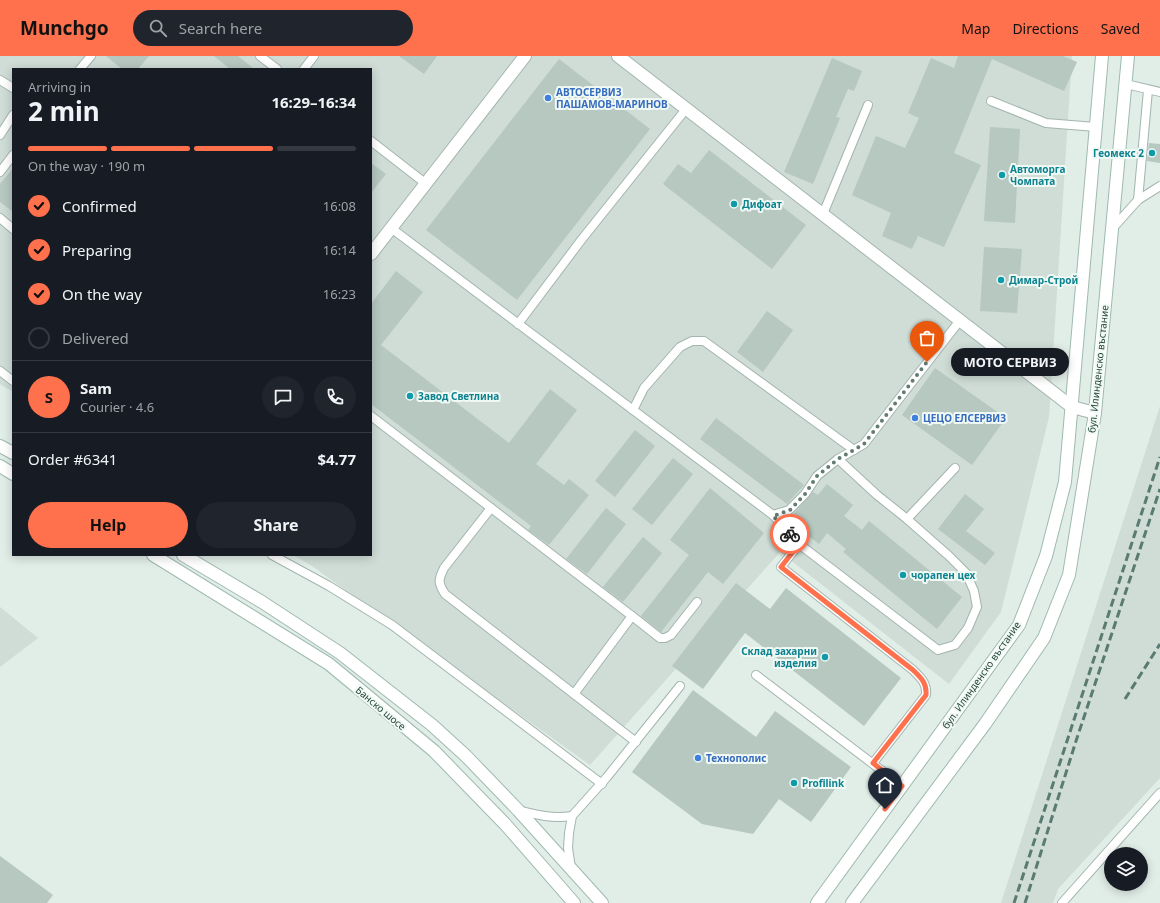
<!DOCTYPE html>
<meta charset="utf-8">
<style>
:root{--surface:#171b24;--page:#20242c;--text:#f1f3f6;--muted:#9ea1a6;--line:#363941;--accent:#ff714d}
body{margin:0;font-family:"Noto Sans",sans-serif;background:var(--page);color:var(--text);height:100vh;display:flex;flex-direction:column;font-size:15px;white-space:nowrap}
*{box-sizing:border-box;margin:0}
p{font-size:13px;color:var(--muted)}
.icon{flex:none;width:22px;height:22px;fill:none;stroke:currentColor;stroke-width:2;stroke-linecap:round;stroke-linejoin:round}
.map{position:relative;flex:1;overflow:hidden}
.drawer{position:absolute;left:12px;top:12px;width:360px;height:488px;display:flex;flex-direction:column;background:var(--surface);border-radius:0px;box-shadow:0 2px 10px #0003}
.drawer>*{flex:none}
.buttons{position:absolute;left:1104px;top:791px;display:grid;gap:8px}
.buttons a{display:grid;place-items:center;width:44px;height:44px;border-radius:50%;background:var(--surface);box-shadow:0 2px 10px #0003;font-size:20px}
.pin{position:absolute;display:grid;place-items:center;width:34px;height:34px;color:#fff;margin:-41px -17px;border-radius:50% 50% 50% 0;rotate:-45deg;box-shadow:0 0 4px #0007}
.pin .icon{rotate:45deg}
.courier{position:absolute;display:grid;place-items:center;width:40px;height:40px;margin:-20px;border:3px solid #ff714d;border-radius:50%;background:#fff;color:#222;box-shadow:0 1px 5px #0007}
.bubble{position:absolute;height:28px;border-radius:14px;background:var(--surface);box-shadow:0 2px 10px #0003;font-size:13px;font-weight:700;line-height:28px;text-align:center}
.summary em{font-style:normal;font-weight:700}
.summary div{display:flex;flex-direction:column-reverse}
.summary{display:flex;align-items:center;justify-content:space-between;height:68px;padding:0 16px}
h1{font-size:26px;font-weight:700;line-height:30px}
.bar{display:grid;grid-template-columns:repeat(4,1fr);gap:6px 4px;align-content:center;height:48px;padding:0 16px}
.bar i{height:5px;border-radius:3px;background:var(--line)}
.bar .current{background:var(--accent)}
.bar p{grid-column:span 4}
.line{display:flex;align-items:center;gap:10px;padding:0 16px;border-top:1px solid var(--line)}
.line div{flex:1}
.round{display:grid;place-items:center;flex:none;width:42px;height:42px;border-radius:21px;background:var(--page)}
ol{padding:0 16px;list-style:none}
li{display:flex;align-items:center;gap:12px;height:44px}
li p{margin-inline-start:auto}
li .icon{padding:4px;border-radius:50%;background:var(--accent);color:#111;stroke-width:4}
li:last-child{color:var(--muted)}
li i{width:22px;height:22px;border:2px solid var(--line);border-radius:50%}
.cta{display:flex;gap:8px;margin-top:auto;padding:8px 16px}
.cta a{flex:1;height:46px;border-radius:24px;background:var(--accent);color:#111;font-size:16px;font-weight:700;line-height:46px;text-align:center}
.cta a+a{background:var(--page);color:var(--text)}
header{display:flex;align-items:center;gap:24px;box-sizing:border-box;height:56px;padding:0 20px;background:var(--accent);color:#111}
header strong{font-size:19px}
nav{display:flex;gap:22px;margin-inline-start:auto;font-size:14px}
.search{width:280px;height:36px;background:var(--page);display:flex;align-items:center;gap:10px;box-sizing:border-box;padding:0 14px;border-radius:22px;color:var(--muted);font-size:15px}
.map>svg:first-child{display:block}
.built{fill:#cfddd6}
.building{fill:#b6c8c0}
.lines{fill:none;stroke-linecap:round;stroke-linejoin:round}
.lane-casing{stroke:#a3b5ae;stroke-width:10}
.street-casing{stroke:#a3b5ae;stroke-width:14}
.secondary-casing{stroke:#9ebaaf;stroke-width:14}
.lane{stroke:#fff;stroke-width:8}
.street{stroke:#fff;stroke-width:12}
.secondary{stroke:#fff;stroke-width:12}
.rail{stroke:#5a7b71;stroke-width:3;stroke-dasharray:8 4;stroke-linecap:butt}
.done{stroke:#637c73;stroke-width:4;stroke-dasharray:0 7.2}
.route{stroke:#ff714d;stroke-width:5}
.shop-dot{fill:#3f7fe0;stroke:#f1f9f5;stroke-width:1.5}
.culture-dot{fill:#0f9aa8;stroke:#f1f9f5;stroke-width:1.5}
.labels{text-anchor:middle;stroke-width:4;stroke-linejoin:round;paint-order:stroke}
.shop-label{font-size:10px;font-weight:bold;fill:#366cbe;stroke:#f1f9f5;text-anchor:start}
.culture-label{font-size:10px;font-weight:bold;fill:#0d838f;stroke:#f1f9f5;text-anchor:start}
.street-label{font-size:10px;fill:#1f3f35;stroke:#f1f9f5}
</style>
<header>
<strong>Munchgo</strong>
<div class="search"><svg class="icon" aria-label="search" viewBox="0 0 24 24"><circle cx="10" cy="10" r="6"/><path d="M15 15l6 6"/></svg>Search here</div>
<nav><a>Map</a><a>Directions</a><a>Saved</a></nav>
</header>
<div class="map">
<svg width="1160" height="847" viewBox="0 0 1160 847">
<rect width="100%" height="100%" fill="#e1ede7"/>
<!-- built -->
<g class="built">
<path d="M 0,0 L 1072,0 L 1049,361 L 1001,556 L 949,628 L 780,496 L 590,709 L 312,510 L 293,499 L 371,499 L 371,13 L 13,13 L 13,336 L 0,328 Z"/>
<path d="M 1160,350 L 1160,722 L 1058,833 L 1053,847 L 1001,847 Z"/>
<path d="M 0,551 L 38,582 L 0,611 Z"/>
</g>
<!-- building -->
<g class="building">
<path d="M 106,0 L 149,0 L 138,13 L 122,13 Z"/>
<path d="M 214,0 L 238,0 L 254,13 L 230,13 Z"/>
<path d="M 399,0 L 437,0 L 424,18 Z"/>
<path d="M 958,0 L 1063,0 L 1077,6 L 1064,35 L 992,3 L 954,97 L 981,109 L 944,191 L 918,180 L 912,193 L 882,180 L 891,157 L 852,139 L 876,80 L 905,92 L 919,62 L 908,57 L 931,2 L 954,12 Z"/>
<path d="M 832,2 L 862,15 L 854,35 L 848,33 L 836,61 L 840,62 L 813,128 L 784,116 Z"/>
<path d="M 559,3 L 650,73 L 517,244 L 426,174 Z"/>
<path d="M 990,71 L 1020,73 L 1015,167 L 984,165 Z"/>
<path d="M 1149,87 L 1160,88 L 1160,107 L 1147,105 Z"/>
<path d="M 709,94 L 806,169 L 772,213 L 663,128 L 678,108 L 691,117 Z"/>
<path d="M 371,107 L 386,118 L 371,137 Z"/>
<path d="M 13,112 L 13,156 L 0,146 L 0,128 Z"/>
<path d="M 984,191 L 1022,193 L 1017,257 L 980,255 Z"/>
<path d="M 396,215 L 423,236 L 381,289 L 509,387 L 550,333 L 577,354 L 536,408 L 564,429 L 569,423 L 589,439 L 549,489 L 528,474 L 531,470 L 371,348 L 371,248 Z"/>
<path d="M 767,255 L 793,274 L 763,316 L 737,296 Z"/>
<path d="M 935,312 L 1006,362 L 972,409 L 902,359 Z"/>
<path d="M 716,362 L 804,429 L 787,448 L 700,383 Z"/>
<path d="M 635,374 L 655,390 L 615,441 L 595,425 Z"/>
<path d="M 673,402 L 693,418 L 652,469 L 632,453 Z"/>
<path d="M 827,428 L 853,449 L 844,460 L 862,474 L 869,465 L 962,541 L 937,573 L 843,496 L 846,493 L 827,477 L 819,488 L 796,470 L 801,465 L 793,459 L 796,455 L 813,436 L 818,439 Z"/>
<path d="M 710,432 L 764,477 L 723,528 L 708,516 L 661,576 L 641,560 L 689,499 L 670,484 Z"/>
<path d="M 965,438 L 984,453 L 966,475 L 995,497 L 985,509 L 938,473 Z"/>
<path d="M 606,452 L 626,468 L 587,518 L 566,503 Z"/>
<path d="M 643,481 L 662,497 L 623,546 L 603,531 Z"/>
<path d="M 736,527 L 770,553 L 786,532 L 901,622 L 864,670 L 745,577 L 703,633 L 672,610 Z"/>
<path d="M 693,634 L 756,681 L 775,655 L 851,711 L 811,766 L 779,743 L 753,778 L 702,768 L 632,716 Z"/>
<path d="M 0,800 L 53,839 L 47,847 L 0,847 Z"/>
</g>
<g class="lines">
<defs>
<g id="lane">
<path d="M 260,0 L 277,13"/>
<path d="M 80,13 L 91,0"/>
<path d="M 304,13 L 314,0"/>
<path d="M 0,24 L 13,32"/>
<path d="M 1126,28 L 1160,36"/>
<path d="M 991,45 L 1046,67 L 1096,71"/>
<path d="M 0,79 L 13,59"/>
<path d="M 371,85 L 425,127"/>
<path d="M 0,116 L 13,99"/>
<path d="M 1138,144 L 1148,34"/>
<path d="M 823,158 L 868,49"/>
<path d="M 0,162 L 13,173"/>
<path d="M 391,172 L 773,459 L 799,488 L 938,594 L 955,589 L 968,572 L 977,551 L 974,535 L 966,517 L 949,500 L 907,463 L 877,439 L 838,403"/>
<path d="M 1112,173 L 1138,144 L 1160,130"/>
<path d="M 518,268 L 582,183 L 686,53"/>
<path d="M 0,315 L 13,325"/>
<path d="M 633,354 L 644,332 L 680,291 L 692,285 L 704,285 L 854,394"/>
<path d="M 371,360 L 632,560 L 574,638"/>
<path d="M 491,452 L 444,512 C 438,524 438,527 445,538 L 636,686"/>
<path d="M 773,459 L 789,454 L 805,438 L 817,420 L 838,403 L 864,388 L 961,263"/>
<path d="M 907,463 L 955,412"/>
<path d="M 799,488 L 781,511 L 913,614 C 921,622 927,627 926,639 L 873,707"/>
<path d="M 272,499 L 329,530 L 392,569 L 602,728"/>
<path d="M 632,560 L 660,582 L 665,582 L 671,579 L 697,546"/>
<path d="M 756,619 L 902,730"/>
<path d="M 518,754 C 537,759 553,763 572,760"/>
<path d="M 571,812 L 568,792 L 569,777 L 572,760 L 607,721 L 680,630"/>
<path d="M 1062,847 L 1160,737"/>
</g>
<g id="street">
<path d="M 618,0 L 1072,351 L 1095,357"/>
<path d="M 371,198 L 525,0"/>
</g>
<g id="secondary">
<path d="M 0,390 L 13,397"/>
<path d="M 0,410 L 13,418"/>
<path d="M 153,499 L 329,608 L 434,695 L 505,768 L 574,847"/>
<path d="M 183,499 L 262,546 L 340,597 L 432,669 L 466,700 L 518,754 L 602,847"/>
<path d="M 817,847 L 1019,569 L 1046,500 L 1065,426 L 1102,0"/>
<path d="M 852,847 L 985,668 L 1044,582 L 1069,519 L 1095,357 L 1128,0"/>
</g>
</defs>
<!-- lane casing -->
<use href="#lane" class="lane-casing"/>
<!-- street casing -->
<use href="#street" class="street-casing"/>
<!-- secondary casing -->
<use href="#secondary" class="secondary-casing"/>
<!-- lane -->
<use href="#lane" class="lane"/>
<!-- street -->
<use href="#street" class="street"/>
<!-- secondary -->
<use href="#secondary" class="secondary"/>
<!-- rail -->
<g class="rail">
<path d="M 1125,643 L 1160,588"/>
<path d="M 1014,847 L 1160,401"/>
<path d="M 1025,847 L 1076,685 L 1160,433"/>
</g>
</g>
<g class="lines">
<!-- done -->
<path class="done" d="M 790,478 L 773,460 L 790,454 L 805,438 L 817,420 L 838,403 L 864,388 L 927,306"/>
<!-- route -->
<path class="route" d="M 790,478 L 799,488 L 781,511 L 913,614 C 921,622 927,627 926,639 L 873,707 L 902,730 L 885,753"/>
</g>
<!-- markers -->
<g class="shop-dot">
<circle cx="548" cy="42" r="4"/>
<circle cx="915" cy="362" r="4"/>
<circle cx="698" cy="702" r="4"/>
</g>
<g class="culture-dot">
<circle cx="1152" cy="97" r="4"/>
<circle cx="1002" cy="119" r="4"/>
<circle cx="734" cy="148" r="4"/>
<circle cx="1001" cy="224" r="4"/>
<circle cx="410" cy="340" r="4"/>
<circle cx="903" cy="519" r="4"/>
<circle cx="825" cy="601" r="4"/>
<circle cx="794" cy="727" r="4"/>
</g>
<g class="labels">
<!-- shop labels -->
<g class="shop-label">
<text x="556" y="40">АВТОСЕРВИЗ<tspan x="556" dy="12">ПАШАМОВ-МАРИНОВ</tspan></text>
<text x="923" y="366">ЦЕЦО ЕЛСЕРВИЗ</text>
<text x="706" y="706">Технополис</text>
</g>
<!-- culture labels -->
<g class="culture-label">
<text x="1144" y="101" text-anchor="end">Геомекс 2</text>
<text x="1010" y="117">Автоморга<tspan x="1010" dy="12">Чомпата</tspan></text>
<text x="742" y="152">Дифоат</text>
<text x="1009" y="228">Димар-Строй</text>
<text x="418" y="344">Завод Светлина</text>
<text x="911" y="523">чорапен цех</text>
<text x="817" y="599" text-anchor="end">Склад захарни<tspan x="817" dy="12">изделия</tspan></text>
<text x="802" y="731">Profilink</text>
</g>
<!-- street labels -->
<g class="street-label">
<text transform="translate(1098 313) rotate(-84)" y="4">бул. Илинденско въстание</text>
<text transform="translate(981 619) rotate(-55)" y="4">бул. Илинденско въстание</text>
<text transform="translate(381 652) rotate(40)" y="4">Банско шосе</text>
</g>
</g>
</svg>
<div class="buttons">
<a><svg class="icon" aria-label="layers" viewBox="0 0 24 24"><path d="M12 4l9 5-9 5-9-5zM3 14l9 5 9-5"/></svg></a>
</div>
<div class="pin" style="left:927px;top:306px;background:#ea580c"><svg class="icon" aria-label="bag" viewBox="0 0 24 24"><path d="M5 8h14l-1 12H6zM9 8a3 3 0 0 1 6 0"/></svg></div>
<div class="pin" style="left:885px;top:753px;background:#1f2937"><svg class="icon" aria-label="home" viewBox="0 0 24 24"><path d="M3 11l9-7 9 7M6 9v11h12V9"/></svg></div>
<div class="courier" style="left:790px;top:478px"><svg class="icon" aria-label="bike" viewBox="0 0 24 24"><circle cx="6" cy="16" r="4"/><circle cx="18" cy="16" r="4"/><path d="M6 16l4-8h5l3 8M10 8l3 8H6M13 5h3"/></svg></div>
<div class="bubble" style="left:951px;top:292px;width:118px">МОТО СЕРВИЗ</div>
<section class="drawer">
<div class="summary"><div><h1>2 min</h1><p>Arriving in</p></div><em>16:29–16:34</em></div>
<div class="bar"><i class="current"></i><i class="current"></i><i class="current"></i><i></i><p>On the way · 190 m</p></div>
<ol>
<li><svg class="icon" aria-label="check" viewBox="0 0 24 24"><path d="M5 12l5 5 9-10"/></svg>Confirmed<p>16:08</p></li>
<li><svg class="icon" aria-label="check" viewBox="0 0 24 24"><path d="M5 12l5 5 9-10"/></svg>Preparing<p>16:14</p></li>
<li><svg class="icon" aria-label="check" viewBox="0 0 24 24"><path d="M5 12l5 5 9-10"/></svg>On the way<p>16:23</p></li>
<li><i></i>Delivered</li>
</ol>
<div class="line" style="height:72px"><b class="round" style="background:var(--accent);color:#111">S</b><div><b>Sam</b><p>Courier · 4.6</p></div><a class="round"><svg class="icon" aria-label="chat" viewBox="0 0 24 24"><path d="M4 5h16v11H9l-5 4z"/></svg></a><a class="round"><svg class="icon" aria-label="phone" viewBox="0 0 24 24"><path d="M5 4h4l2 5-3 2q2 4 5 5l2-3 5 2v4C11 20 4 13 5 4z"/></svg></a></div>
<div class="line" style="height:52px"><div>Order #6341</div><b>$4.77</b></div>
<div class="cta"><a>Help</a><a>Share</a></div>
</section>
</div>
